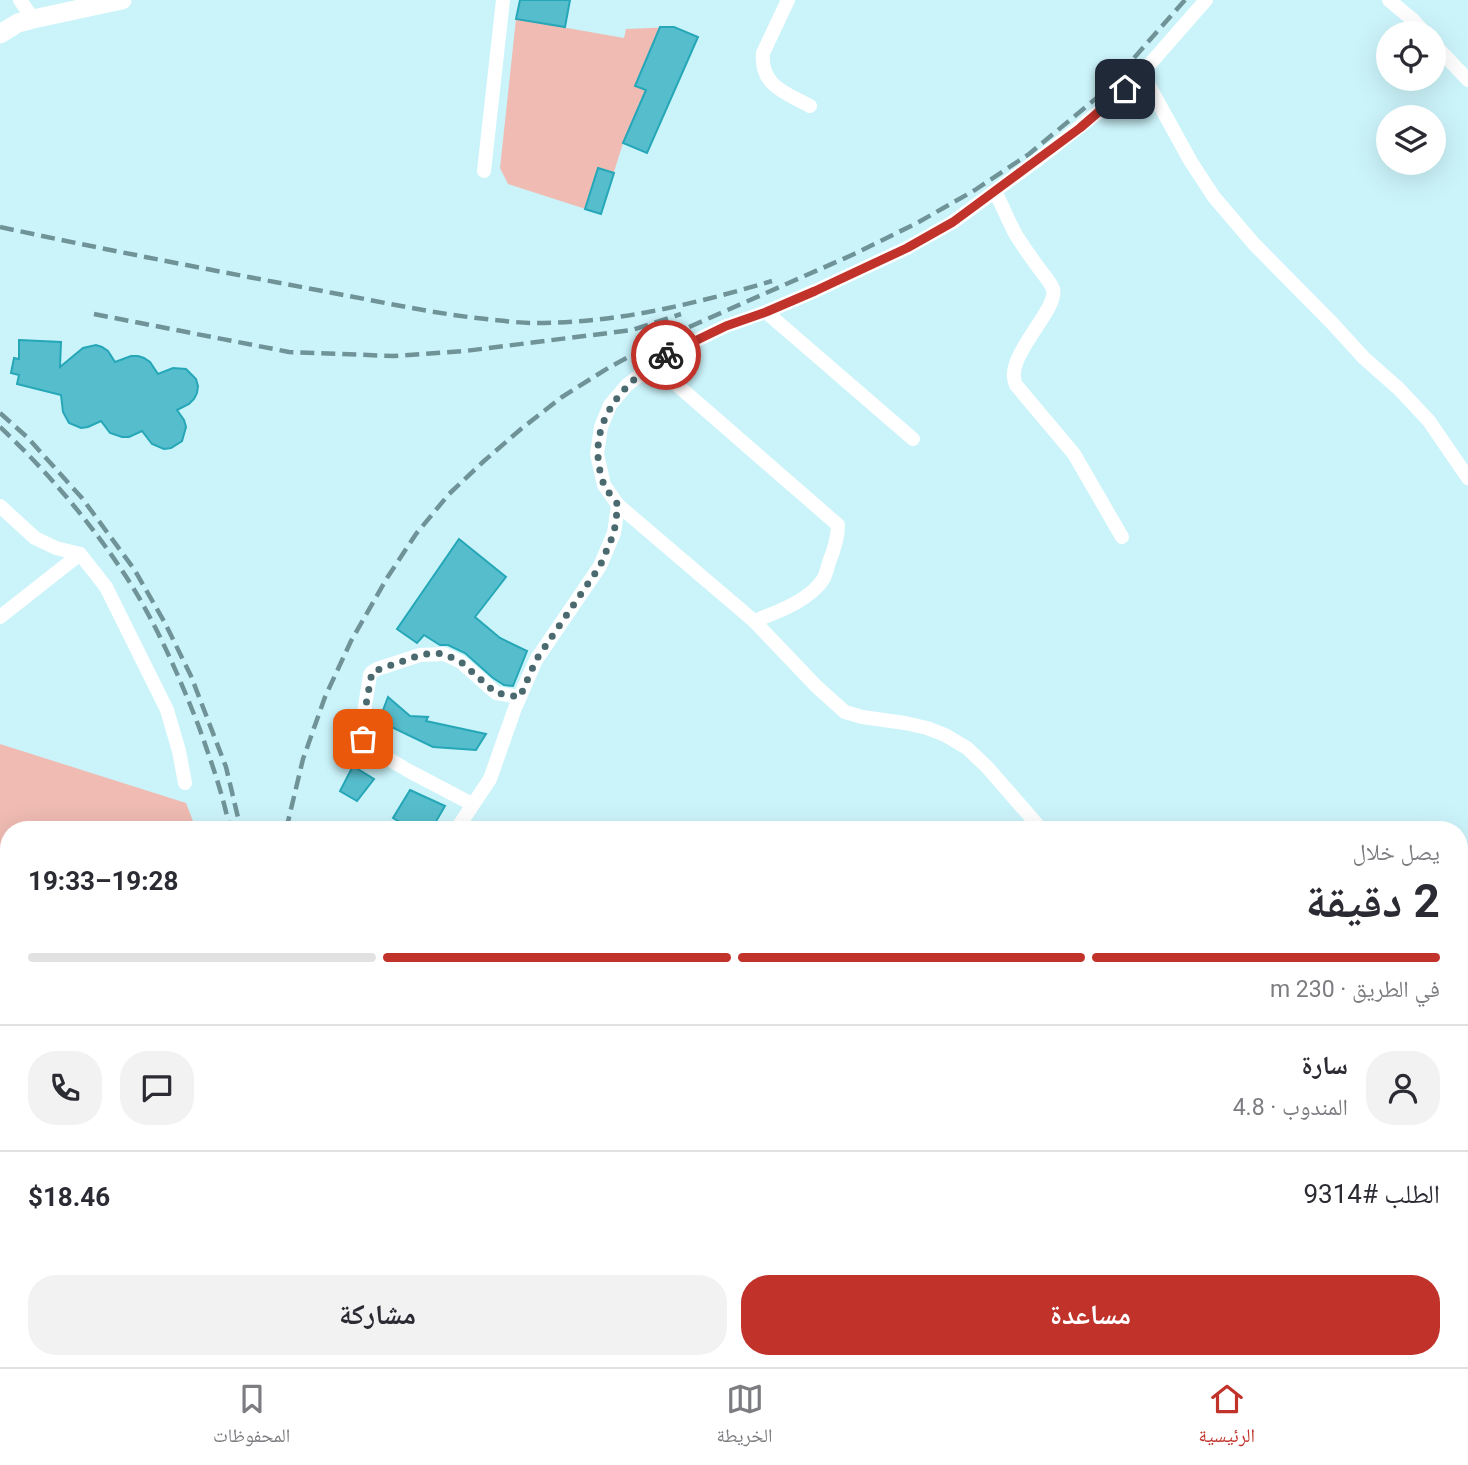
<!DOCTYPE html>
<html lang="ar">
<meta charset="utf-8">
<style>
:root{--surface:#fff;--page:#f2f2f3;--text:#2b2b33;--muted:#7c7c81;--line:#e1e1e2;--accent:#c0322a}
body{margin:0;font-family:Roboto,"Noto Naskh Arabic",sans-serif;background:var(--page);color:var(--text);direction:rtl;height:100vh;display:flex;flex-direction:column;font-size:26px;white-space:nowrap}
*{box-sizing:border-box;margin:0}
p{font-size:23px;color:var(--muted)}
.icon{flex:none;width:38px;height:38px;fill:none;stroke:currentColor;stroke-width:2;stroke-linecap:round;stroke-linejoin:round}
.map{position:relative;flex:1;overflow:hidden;direction:ltr}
.drawer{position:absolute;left:0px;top:821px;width:1468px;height:548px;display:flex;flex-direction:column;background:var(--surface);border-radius:28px 28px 0 0;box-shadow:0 7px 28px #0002;direction:rtl}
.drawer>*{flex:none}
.tools{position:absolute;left:1376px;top:21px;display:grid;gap:14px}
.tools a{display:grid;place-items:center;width:70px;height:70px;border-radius:50%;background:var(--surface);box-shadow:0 7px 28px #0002;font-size:35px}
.pin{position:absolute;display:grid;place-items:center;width:60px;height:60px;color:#fff;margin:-30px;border-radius:14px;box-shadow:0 4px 10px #0006}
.courier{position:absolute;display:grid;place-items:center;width:70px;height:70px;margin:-35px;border:5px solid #c0322a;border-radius:50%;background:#fff;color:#222;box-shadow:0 2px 9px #0007}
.head em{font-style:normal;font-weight:700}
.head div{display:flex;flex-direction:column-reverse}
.head{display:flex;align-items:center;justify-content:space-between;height:119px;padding:0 28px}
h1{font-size:46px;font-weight:700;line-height:52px}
.bar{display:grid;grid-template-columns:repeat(4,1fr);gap:10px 7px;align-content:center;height:84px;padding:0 28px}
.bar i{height:9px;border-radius:5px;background:var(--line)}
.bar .on{background:var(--accent)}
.bar p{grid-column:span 4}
.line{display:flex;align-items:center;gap:18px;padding:0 28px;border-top:2px solid var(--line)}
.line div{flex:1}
.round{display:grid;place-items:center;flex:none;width:74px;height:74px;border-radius:28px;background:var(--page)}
.button{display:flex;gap:14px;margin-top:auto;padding:14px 28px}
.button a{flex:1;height:80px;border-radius:28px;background:var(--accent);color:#fff;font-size:28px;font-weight:700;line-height:80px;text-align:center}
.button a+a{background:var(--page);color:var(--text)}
.tabs{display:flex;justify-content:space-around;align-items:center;height:98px;border-top:2px solid var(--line);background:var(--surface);font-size:19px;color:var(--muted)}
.tabs a{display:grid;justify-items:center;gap:4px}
.tabs .on{color:var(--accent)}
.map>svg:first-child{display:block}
.green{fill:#efbbb3}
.building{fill:#56bdcc;stroke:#25a7b8;stroke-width:2}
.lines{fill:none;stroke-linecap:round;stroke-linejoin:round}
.street{stroke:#fff;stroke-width:14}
.secondary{stroke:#fff;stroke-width:19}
.rail{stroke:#709398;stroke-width:4.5;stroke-dasharray:14 7;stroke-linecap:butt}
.done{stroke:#4b6a6f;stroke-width:7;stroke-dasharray:0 12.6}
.route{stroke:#c0322a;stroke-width:9}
</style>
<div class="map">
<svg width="1468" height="1367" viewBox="0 0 1468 1367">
<rect width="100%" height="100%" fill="#cbf4fa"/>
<!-- green -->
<g class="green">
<path d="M 516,19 L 624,38 L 626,29 L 674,27 L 623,143 L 601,214 L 508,184 L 500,168 Z"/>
<path d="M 0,744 L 186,803 L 196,829 L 9,830 L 9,878 L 0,874 Z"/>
<path d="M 9,1005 L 9,1360 L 229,1360 L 228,1367 L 0,1367 L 0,1021 Z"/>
</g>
<!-- building -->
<g class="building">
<path d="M 520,0 L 570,0 L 565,27 L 516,19 Z"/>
<path d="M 660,27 L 674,27 L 698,37 L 647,153 L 623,143 L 646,90 L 635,86 Z"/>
<path d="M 598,168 L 614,173 L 601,214 L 585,209 Z"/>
<path d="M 19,340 L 61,342 L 60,367 L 83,348 L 96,345 L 102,347 L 108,351 L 115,362 L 131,356 L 138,356 L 144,358 L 150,362 L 158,374 L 173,368 L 186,369 L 196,379 L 198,386 L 197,393 L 194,399 L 189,404 L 177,410 L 184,420 L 186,427 L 182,441 L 171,448 L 164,449 L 152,444 L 142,431 L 129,437 L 122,437 L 110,433 L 101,421 L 88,427 L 81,428 L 69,423 L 63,412 L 61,395 L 17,384 L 19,375 L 11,373 L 14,358 L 19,359 Z"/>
<path d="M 459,539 L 506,577 L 475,617 L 500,638 L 527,651 L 513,686 L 504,685 L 493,678 L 465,653 L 448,645 L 440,645 L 424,635 L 417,643 L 397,629 Z"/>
<path d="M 388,697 L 410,716 L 428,717 L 426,721 L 486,734 L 476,750 L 433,747 L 379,721 Z"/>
<path d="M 353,766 L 374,779 L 357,801 L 340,791 Z"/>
<path d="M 410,790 L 445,806 L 431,830 L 413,830 L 393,818 Z"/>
</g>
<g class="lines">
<!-- street -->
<g class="street">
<path d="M 20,0 L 33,19"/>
<path d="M 788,0 L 763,53 C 760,86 786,93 810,106"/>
<path d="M 1389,0 L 1413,20 L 1425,33"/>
<path d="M 1433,43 L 1468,80"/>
<path d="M 1142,73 L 1191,162 L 1214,197 L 1254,244 L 1332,323 L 1364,358 L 1399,389 L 1429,421 L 1468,478"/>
<path d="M 484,171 L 503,0"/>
<path d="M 995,192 C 1003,206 1008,221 1016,235 C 1025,249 1034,262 1044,275 C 1047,279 1051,284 1053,289 C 1059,310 1002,358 1016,385 L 1074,454 L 1122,537"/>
<path d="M 766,312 L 913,439"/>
<path d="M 653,364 L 838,525 C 838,538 834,550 829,562 C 828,567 826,573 824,578 C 811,600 777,612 754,621"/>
<path d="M 0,506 L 35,538 L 56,548 L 80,554 L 106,587 L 167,710 L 179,751 L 185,783"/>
<path d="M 0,617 L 80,554"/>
<path d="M 472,804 L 409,771 L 367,746 L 361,731 L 370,675 L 372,672 L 377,669 L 420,655 L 444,654 L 461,662 L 496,693 L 520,697"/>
<path d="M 456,830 L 490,779 L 515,708 L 536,660 L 600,566 L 614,533 L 618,505"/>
<path d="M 1042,830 L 987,767 L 967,748 L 945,735 L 927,728 L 905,723 L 862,717 L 845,712 L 817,687 L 754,621 L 618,505 L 604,485 L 597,454 L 601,427 L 610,405 L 627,385 L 668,354 L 726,326 L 766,312 L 815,291 L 907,248 L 953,222 L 1040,158 L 1109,104 L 1142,73 L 1206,0"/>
<path d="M 0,905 L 9,910"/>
<path d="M 1460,958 L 1468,942"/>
<path d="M 0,1007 L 9,993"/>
<path d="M 777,1360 L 779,1367"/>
<path d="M 1305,1363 L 1312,1360"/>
</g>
<!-- secondary -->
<path class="secondary" d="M 0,34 L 18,23 L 33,19 L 122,0"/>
<!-- rail -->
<g class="rail">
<path d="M 0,227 C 111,251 222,272 333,293 C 387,303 441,315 495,320 C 507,321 520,323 532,323 C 613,324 695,304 772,281"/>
<path d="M 94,314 L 289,352 L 393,356 L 465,351 L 632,330 L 681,314"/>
<path d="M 0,413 L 27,437 L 82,498 L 134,569 L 165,623 L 191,676 L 226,767 L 241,830"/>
<path d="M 0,427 C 47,471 92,524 127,578 C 157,625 179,676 199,727 C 211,761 223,794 230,830"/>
<path d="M 286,830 L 303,759 L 325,697 L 351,641 L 387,578 L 416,534 L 449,494 L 484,461 L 521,429 L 562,397 L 608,368 L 662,339 L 852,255 L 917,223 L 975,190 L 1029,154 L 1105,91 L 1185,0"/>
<path d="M 290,1360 L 291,1367"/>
</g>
</g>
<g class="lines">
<!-- done -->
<path class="done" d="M 363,739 L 361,732 L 372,672 L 420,655 L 434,653 L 444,654 L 461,662 L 496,693 L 520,697 L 536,660 L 600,566 L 614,533 L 618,505 C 613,498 606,490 603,482 C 584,424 621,385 666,355"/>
<!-- route -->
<path class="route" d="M 666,355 L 726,326 L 766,312 L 815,291 L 907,248 L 953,222 L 1080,128 L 1125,89"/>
</g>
</svg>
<div class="tools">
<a><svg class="icon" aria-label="locate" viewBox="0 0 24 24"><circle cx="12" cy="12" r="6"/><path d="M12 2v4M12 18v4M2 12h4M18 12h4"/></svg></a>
<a><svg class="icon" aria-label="layers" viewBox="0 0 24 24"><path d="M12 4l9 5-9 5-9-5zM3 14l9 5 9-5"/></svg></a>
</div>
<div class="pin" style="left:363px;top:739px;background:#ea580c"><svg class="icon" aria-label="bag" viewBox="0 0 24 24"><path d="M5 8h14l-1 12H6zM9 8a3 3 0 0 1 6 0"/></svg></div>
<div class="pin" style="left:1125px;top:89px;background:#1f2937"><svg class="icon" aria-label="home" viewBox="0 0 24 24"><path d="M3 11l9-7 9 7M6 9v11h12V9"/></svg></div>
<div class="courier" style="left:666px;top:355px"><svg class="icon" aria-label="bike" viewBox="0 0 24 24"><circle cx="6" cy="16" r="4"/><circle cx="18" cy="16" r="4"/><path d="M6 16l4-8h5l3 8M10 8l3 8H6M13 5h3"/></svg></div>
<section class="drawer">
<div class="head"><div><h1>2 دقيقة</h1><p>يصل خلال</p></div><em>19:28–19:33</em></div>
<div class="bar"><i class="on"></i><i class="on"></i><i class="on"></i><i></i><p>في الطريق · 230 m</p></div>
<div class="line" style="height:126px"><a class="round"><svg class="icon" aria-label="person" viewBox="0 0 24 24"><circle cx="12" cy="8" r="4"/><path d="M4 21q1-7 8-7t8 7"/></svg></a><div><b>سارة</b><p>المندوب · 4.8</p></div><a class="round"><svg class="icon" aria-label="chat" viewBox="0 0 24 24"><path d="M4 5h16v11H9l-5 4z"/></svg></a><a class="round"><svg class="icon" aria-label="phone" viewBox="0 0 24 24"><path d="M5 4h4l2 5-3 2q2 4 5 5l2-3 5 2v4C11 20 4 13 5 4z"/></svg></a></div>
<div class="line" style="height:91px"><div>الطلب #9314</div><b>$18.46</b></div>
<div class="button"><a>مساعدة</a><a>مشاركة</a></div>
</section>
</div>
<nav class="tabs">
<a class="on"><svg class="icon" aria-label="home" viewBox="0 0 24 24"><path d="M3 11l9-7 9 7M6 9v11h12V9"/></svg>الرئيسية</a>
<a><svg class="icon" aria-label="map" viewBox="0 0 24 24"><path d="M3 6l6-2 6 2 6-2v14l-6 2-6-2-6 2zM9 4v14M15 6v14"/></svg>الخريطة</a>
<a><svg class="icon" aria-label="saved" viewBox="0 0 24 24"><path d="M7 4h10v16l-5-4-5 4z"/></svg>المحفوظات</a>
</nav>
